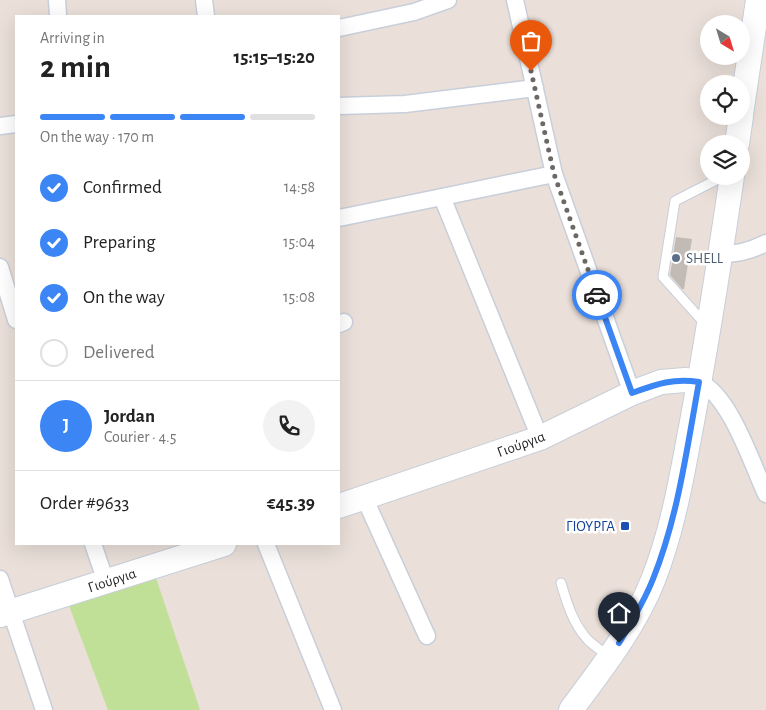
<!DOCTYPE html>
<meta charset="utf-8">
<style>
:root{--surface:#fff;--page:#f2f2f2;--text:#222;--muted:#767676;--line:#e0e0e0;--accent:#3c85f5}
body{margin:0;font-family:"Alegreya Sans",sans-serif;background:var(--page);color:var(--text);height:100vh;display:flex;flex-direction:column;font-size:19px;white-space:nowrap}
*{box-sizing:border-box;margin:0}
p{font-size:16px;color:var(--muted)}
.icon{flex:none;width:28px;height:28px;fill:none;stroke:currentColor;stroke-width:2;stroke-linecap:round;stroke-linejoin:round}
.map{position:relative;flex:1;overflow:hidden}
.panel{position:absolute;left:15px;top:15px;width:325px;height:530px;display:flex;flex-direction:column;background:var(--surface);border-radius:0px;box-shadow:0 5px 20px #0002}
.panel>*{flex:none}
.needle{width:32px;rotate:142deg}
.buttons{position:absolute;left:700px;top:15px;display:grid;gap:10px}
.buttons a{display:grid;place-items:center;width:50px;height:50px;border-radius:50%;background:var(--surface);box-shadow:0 5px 20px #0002;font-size:25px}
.pin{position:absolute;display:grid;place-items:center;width:42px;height:42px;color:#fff;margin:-51px -21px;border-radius:50% 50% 50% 0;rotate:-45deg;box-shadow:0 0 5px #0007}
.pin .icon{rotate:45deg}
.courier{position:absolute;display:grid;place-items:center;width:50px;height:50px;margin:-25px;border:4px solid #3c85f5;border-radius:50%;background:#fff;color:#222;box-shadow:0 1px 6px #0007}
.headline em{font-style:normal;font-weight:700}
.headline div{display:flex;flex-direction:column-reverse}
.headline{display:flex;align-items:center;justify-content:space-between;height:85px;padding:0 25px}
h1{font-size:32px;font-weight:700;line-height:38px}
.bar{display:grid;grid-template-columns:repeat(4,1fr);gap:8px 5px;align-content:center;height:60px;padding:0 25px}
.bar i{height:6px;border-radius:4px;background:var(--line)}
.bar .selected{background:var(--accent)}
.bar p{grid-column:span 4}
.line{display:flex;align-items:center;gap:12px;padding:0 25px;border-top:1px solid var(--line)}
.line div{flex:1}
.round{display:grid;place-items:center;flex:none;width:52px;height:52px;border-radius:26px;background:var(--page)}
ol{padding:0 25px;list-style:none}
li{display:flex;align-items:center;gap:15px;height:55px}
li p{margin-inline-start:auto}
li .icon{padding:5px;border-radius:50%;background:var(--accent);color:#fff;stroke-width:4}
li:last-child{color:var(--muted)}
li i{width:28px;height:28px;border:2px solid var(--line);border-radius:50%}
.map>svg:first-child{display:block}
.green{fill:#bfe096}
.building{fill:#c2bbb5}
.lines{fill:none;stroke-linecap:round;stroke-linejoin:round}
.lane-casing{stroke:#c8cfda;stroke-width:11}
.street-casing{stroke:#c8cfda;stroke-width:19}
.secondary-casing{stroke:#c8cfda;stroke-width:26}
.lane{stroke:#fff;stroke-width:9}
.street{stroke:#fff;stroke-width:16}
.secondary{stroke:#fff;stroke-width:24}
.done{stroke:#6c6866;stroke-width:5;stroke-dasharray:0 9}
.route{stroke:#3c85f5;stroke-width:6}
.service-dot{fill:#5c6f8a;stroke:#fff;stroke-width:2}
.transit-dot{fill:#1a4fb4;stroke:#fff;stroke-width:2}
.labels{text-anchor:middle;stroke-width:5;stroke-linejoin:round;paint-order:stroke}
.service-label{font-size:15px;fill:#4e5e75;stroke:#fff;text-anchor:start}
.street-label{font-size:15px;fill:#282828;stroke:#fff}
.transit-label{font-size:15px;fill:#164399;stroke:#fff;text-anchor:end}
</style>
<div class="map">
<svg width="766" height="710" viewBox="0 0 766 710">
<rect width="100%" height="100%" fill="#eadfd9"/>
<!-- green -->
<path class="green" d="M 149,557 L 200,710 L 108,710 L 61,584 Z"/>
<!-- building -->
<path class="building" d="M 676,237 L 692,239 L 684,289 L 682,289 L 670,275 Z"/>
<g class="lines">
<defs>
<g id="lane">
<path d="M 706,325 L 663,277 L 675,201 L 724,176"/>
<path d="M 561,583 C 567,603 573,624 588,640 C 594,646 603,652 610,657"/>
</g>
<g id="street">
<path d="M 57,0 L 58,16"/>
<path d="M 204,0 L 206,16"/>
<path d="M 515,0 L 554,174 L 632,393"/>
<path d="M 339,28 L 414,12 L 448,0"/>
<path d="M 339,106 L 405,104 L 535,88"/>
<path d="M 0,126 L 16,124"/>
<path d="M 339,218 L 442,197"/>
<path d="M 720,254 C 738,254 750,251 766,243"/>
<path d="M 0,267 L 16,320"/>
<path d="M 339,324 L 344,322"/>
<path d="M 699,382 C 730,395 752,464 766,494"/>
<path d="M 540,438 L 442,197 L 554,174"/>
<path d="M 364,497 L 427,636"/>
<path d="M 93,544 L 106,582"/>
<path d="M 266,544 L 333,710"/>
<path d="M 0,579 L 44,710"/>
</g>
<g id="secondary">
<path d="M 741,114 L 758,0"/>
<path d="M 737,144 L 741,116"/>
<path d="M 339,506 L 540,438 L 632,393 L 661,382 L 685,380 L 699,382"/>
<path d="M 0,615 L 224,544"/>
<path d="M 571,710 C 601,669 634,628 653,580 C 673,530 682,475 692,422 C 707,341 720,258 732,176"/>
</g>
</defs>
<!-- lane casing -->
<use href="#lane" class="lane-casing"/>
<!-- street casing -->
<use href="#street" class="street-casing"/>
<!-- secondary casing -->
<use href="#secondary" class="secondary-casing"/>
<!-- lane -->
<use href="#lane" class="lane"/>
<!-- street -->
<use href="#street" class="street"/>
<!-- secondary -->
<use href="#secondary" class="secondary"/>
</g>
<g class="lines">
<!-- done -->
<path class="done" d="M 531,71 L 554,174 L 597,295"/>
<!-- route -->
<path class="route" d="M 597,295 L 632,393 C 657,384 673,378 699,382 C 687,448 678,517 653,579 C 644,602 631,623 619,643"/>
</g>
<!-- markers -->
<circle class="service-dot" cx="676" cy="258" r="5"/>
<rect class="transit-dot" x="620" y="521" width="10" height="10" rx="2.5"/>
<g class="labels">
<!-- service labels -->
<g class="service-label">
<text x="686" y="263">SHELL</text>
</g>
<!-- street labels -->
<g class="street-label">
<text transform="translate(521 444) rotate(-20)" y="5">Γιούργια</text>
<text transform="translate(112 580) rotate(-18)" y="5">Γιούργια</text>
</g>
<!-- transit labels -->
<g class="transit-label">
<text x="615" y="531">ΓΙΟΥΡΓΑ</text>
</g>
</g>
</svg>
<div class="buttons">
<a><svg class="needle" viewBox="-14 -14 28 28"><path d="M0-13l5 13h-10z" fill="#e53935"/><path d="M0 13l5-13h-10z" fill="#767676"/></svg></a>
<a><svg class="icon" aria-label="locate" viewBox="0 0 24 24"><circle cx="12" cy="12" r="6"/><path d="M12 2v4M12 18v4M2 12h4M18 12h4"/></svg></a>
<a><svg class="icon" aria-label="layers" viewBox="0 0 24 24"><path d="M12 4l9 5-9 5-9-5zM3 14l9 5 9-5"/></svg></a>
</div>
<div class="pin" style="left:531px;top:71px;background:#ea580c"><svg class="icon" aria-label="bag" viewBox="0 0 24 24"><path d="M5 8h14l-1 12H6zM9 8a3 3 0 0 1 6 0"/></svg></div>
<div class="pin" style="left:619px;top:643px;background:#1f2937"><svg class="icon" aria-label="home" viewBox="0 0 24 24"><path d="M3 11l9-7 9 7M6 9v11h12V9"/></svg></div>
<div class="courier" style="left:597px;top:295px"><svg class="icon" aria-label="car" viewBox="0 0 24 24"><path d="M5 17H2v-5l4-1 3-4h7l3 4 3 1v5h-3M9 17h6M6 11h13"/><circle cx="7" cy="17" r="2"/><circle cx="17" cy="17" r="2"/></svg></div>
<section class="panel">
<div class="headline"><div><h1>2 min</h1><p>Arriving in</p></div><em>15:15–15:20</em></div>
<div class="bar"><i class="selected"></i><i class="selected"></i><i class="selected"></i><i></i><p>On the way · 170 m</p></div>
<ol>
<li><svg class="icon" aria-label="check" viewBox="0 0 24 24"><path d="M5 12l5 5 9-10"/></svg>Confirmed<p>14:58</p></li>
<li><svg class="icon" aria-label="check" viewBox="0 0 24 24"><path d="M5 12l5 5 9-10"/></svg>Preparing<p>15:04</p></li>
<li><svg class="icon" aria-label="check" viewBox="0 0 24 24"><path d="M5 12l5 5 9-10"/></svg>On the way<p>15:08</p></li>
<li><i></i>Delivered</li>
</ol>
<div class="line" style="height:90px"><b class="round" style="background:var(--accent);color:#fff">J</b><div><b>Jordan</b><p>Courier · 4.5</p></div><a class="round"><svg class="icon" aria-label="phone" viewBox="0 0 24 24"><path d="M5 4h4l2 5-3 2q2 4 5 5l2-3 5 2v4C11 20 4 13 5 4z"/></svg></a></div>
<div class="line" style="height:65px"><div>Order #9633</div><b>€45.39</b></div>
</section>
</div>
